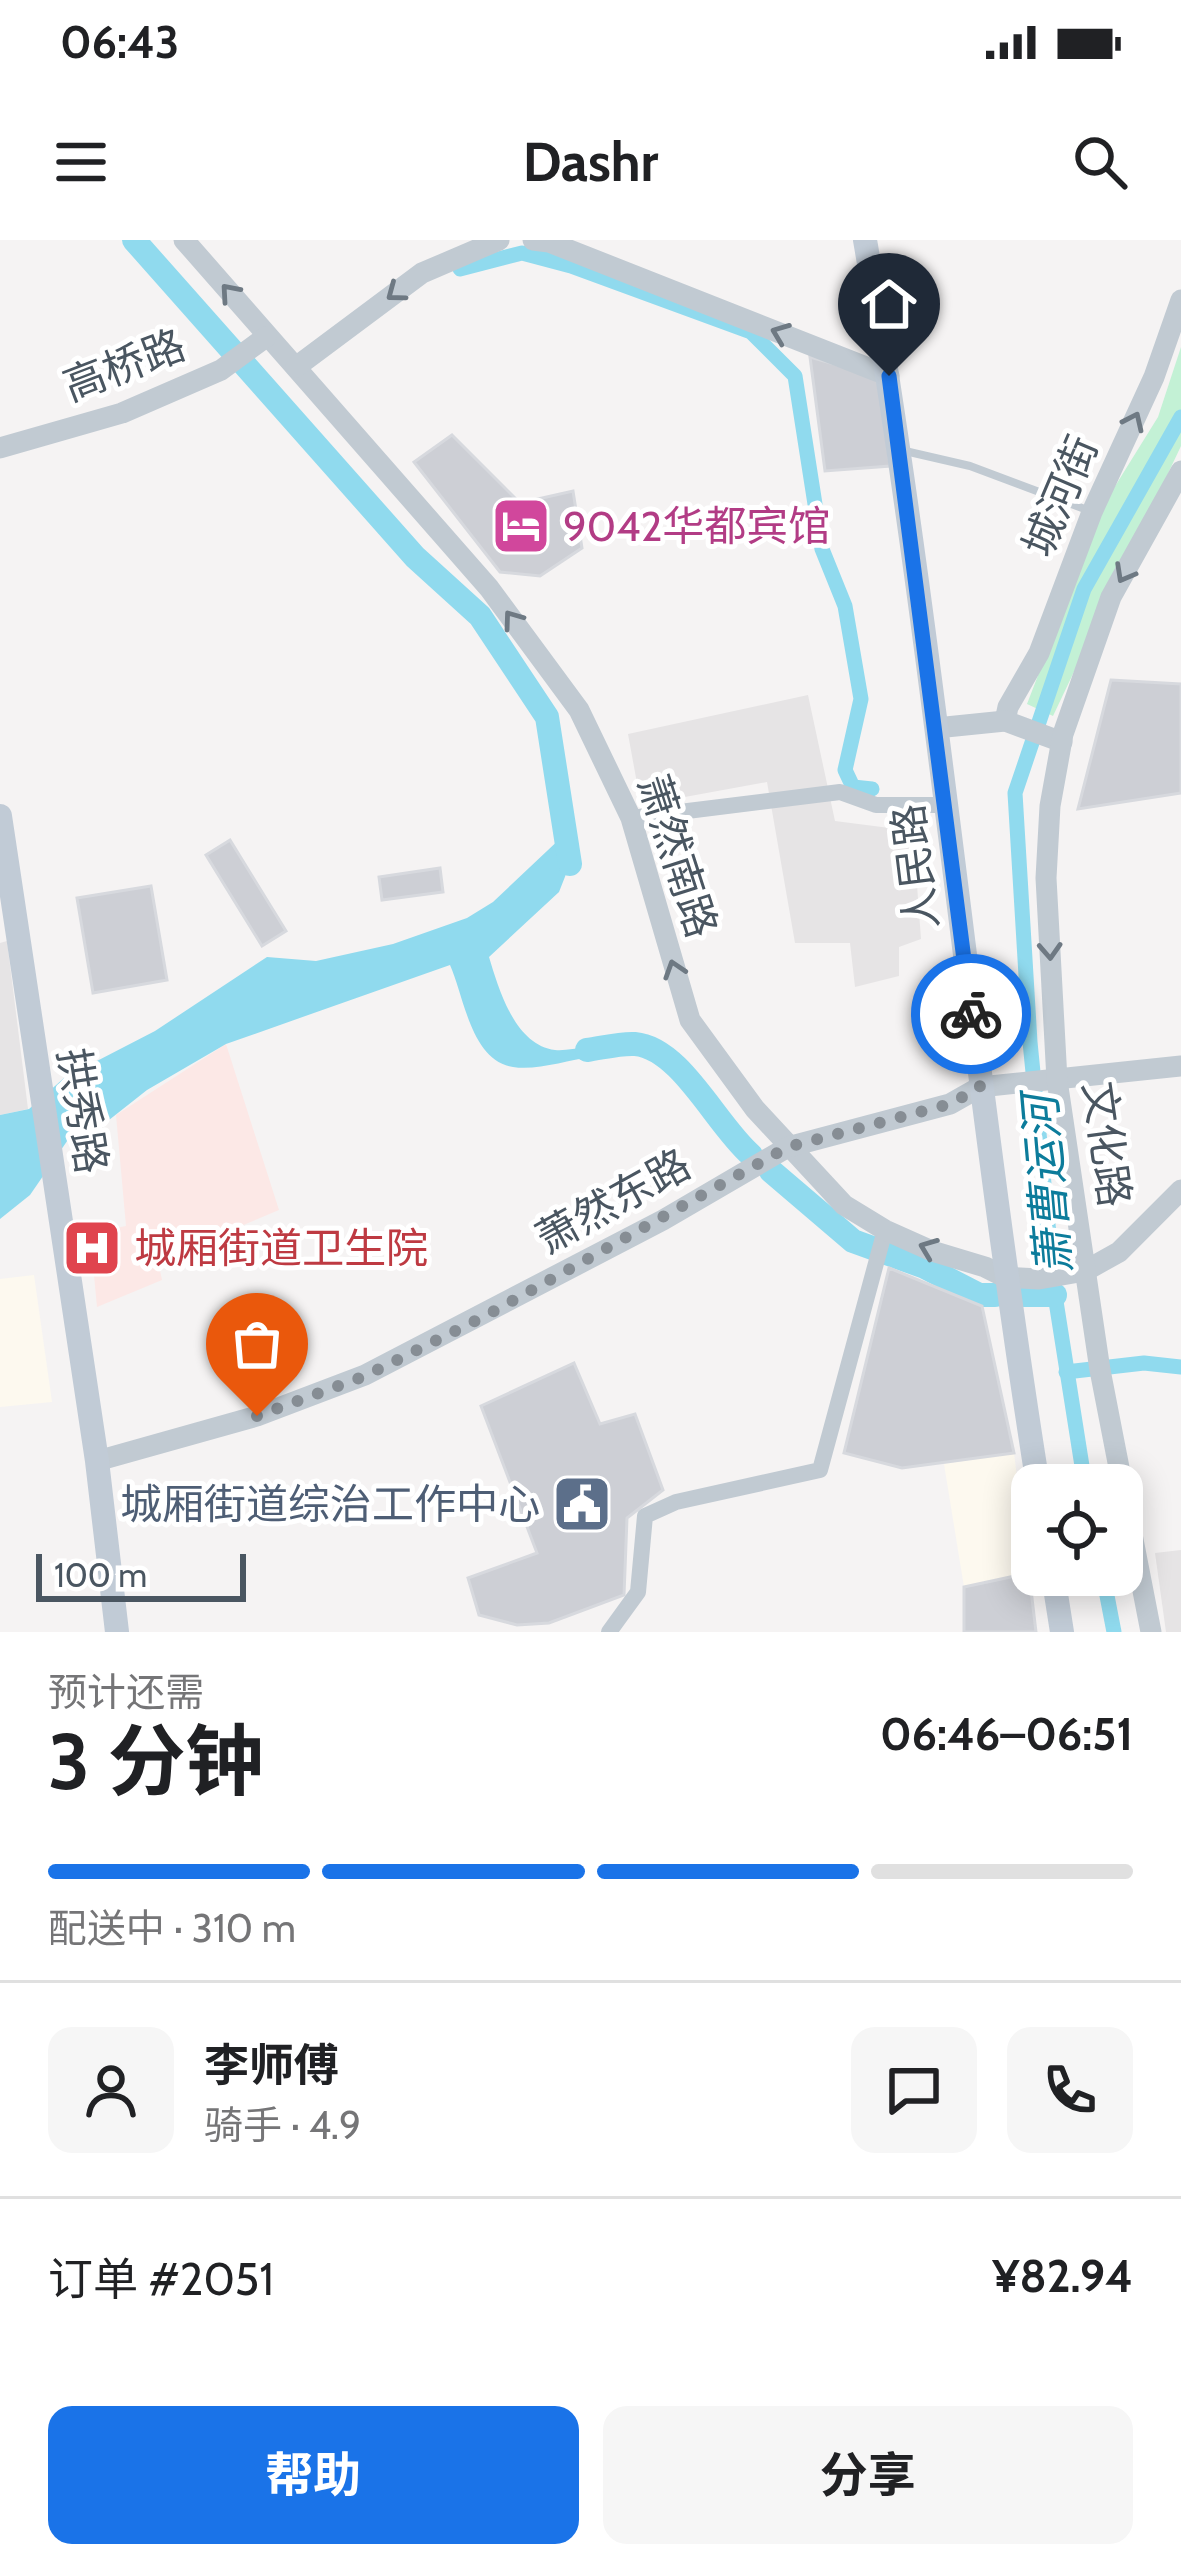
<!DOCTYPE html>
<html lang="zh">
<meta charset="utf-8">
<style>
:root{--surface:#fff;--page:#f6f6f6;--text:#202124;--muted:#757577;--line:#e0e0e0;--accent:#1a73e8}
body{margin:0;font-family:Cabin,"Noto Sans SC",sans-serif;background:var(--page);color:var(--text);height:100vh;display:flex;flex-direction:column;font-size:45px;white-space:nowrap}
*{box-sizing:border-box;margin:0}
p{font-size:39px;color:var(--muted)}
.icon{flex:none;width:66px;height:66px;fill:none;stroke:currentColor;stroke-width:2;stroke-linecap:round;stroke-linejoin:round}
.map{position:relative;height:1392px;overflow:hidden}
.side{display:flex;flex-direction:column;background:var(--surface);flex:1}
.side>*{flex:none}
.controls{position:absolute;left:1011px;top:1224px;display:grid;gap:24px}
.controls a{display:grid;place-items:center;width:132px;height:132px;border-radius:24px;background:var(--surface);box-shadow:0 6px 30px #0003;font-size:60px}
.scale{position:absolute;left:36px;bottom:30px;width:210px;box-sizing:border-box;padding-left:12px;border:6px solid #4a5661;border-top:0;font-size:33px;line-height:42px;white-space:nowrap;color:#4a5661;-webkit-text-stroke:9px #fff;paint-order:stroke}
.pin{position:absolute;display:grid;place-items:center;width:102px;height:102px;color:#fff;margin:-123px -51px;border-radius:50% 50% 50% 0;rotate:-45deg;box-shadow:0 0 12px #0007}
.pin .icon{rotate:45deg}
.courier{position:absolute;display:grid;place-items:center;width:120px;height:120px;margin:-60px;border:9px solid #1a73e8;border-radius:50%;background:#fff;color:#222;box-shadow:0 3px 15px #0007}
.overview em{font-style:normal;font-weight:700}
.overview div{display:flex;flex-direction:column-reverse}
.overview{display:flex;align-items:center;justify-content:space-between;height:204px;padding:0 48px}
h1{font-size:78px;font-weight:700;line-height:90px}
.bar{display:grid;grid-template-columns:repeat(4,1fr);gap:18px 12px;align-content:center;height:144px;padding:0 48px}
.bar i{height:15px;border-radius:9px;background:var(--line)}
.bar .current{background:var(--accent)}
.bar p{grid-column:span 4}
.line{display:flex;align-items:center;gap:30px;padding:0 48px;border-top:3px solid var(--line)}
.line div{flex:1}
.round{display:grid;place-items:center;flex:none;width:126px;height:126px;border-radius:24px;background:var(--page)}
.cta{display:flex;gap:24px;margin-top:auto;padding:24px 48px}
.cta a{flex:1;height:138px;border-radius:24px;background:var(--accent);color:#fff;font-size:48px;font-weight:700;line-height:138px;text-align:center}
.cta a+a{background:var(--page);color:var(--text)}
.status{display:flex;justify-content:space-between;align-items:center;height:84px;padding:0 60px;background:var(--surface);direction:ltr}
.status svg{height:33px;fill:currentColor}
header{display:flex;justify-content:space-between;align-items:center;height:156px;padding:0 48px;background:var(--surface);font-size:54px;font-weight:700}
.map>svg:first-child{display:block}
.commercial{fill:#fdf9ef}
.education{fill:#e6e4e5}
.medical{fill:#fce8e6}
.green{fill:#c3f1d5}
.water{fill:#90daee}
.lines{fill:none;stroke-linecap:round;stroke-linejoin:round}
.canal{stroke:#90daee;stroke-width:15}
.river{stroke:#90daee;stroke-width:24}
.building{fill:#cdcfd5;stroke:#d7d9de;stroke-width:3}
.service{stroke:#c1cad2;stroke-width:8}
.minor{stroke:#c1cad2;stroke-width:16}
.tertiary{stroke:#c1cad2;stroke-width:21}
.secondary{stroke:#c1cbd6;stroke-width:24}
.oneway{stroke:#6e7983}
.done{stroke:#868d94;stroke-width:12;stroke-dasharray:0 21.6}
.route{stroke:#1a73e8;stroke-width:15}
.labels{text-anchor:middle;stroke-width:10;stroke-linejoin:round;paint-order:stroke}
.street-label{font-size:42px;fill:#4a5661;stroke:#fff}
.hotel-label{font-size:42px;fill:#b23c85;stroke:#fff;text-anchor:start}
.health-label{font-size:42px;fill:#be3a42;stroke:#fff;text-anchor:start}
.service-label{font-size:42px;fill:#4e5e75;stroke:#fff;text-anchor:end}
.water-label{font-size:45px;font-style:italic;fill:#0c7c9b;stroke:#fff}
</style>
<div class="status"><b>06:43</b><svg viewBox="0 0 49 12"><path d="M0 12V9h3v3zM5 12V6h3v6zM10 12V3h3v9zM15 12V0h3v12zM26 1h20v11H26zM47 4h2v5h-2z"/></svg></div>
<header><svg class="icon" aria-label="menu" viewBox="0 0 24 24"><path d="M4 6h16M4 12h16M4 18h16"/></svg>Dashr<svg class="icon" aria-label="search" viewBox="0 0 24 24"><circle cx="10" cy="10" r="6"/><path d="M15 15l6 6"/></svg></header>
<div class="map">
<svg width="1181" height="1392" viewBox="0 0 1181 1392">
<rect width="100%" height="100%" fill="#f5f3f3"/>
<!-- commercial -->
<g class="commercial">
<path d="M 34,1035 L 52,1162 L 0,1167 L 0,1039 Z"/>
<path d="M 1014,1213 L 1029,1333 L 964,1347 L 944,1224 Z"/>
</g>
<!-- education -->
<g class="education">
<path d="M 808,455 L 835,581 L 913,591 L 921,699 L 899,707 L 899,736 L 855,747 L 850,703 L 795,703 L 767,542 L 641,565 L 628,494 Z"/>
<path d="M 7,701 L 28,869 L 0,875 L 0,703 Z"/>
<path d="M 1181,1310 L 1181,1392 L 1166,1392 L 1155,1313 Z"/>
</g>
<!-- medical -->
<path class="medical" d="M 226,804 L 279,970 L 158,1021 L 162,1040 L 97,1067 L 90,993 L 126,986 L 116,875 Z"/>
<!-- green -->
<path class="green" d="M 1181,107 L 1181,206 L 1053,476 L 1027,464 L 1104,264 L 1158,177 Z"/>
<!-- water -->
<path class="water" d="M 565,594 L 570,624 L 559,652 L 489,717 C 499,750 515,805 555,810 C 565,811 576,808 585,808 L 591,817 C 568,820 536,831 513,827 C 471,821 464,756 450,725 L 226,804 L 147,850 L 109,880 L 74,891 L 30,955 L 0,979 L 0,875 L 29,869 L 64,838 L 155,791 L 267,717 L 316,721 L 393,704 L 467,678 L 493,662 Z"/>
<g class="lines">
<!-- canal -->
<g class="canal">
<path d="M 460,29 L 522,13 L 571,26 L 751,92 L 795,136 L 822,309 L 845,366 L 861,459 L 845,530 L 853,547 L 872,549"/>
<path d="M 1066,1132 L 1144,1123 L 1181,1127"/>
<path d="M 1085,1245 L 1055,1055 L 1030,802 L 1015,553 L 1084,349 L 1181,177"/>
<path d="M 1103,1335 L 1114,1392"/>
</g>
<!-- river -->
<g class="river">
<path d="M 134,0 L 415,317 L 480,376 L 547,477 L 570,624"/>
<path d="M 587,810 C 602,808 620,803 635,804 C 681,808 716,885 751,915"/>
<path d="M 771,931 L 853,1001 L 925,1027 L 979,1055 L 995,1055"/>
<path d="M 1020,1055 L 1055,1055"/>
</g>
</g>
<!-- building -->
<g class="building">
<path d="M 810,117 L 880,137 L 890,226 L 825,231 Z"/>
<path d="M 452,195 L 520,263 L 573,251 L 582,308 L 540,336 L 500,332 L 414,222 Z"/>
<path d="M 1111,440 L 1181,444 L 1181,553 L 1078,569 Z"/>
<path d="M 230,600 L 286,691 L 262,706 L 206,615 Z"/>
<path d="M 440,628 L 443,652 L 382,660 L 379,637 Z"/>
<path d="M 151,646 L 167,740 L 93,753 L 77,658 Z"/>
<path d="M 889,1028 L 982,1066 L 1014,1213 L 902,1228 L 844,1213 Z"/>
<path d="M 574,1123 L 600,1184 L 635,1174 L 663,1250 L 627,1278 L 624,1355 L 549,1383 L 517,1385 L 479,1375 L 468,1338 L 537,1313 L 481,1166 Z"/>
<path d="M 1029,1333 L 1036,1392 L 964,1392 L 964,1347 Z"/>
</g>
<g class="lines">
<!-- service -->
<path class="service" d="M 905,211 L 970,226 L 1090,271"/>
<!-- minor -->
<g class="minor">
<path d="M 631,578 L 840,552 L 876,565 L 947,565"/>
<path d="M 609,1392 L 638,1352 L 645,1276 L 676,1262 L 820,1230 L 885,990"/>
</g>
<!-- tertiary -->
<g class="tertiary">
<path d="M 184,0 L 489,348 L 579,470 L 631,578 L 690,780 L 755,869 L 844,965 L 885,990 L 932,1011 L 985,1027 L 1005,1037 L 1039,1039 L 1085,1031 L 1119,1012 L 1181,950"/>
<path d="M 533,0 L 549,2 L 889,136"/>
<path d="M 296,127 L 422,33 L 499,0"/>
<path d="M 0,208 L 122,173 L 221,130 L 266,97"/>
<path d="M 1005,481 L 1008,467 L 1039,413 L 1092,272 L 1154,137 L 1181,60"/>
<path d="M 936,488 L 1005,481 L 1062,502"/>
<path d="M 97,1221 L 257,1176 L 365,1135 L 663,980 L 788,907 L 950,864 L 980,847 L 1181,826"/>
<path d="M 1151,1392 L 1100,1130 L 1057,840 L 1046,638 L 1050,566 L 1063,494 L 1111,357 L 1181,231"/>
</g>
<!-- secondary -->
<g class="secondary">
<path d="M 865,0 C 936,413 972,831 1038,1245"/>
<path d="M 0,576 L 97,1221 L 117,1392"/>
<path d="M 1053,1335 L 1062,1392"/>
</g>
</g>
<!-- one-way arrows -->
<defs><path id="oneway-chevron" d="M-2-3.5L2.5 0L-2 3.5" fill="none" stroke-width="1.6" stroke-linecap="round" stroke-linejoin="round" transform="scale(3)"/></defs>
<g class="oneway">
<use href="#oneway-chevron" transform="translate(229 52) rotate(-131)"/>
<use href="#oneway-chevron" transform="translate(395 53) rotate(143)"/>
<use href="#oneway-chevron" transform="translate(780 93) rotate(-159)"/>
<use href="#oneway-chevron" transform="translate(1134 181) rotate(-65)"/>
<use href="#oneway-chevron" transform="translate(1124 334) rotate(119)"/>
<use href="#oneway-chevron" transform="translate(512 379) rotate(-126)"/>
<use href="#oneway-chevron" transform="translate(1050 711) rotate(87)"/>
<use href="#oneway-chevron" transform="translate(674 729) rotate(-108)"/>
<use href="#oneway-chevron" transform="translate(928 1008) rotate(-159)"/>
</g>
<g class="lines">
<!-- done -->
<path class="done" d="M 257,1176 L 365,1136 L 487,1075 L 788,907 L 950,864 L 980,847 L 971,774"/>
<!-- route -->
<path class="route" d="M 889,136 L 971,774"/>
</g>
<!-- icons -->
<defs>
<symbol id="hotel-square" viewBox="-11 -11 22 22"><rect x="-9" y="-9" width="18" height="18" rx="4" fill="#d1479c" stroke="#fff"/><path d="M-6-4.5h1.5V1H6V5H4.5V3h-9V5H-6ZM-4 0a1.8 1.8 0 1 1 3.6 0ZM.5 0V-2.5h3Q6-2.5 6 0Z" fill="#fff"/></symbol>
<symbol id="hospital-square" viewBox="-11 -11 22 22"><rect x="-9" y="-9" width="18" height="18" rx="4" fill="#e0444e" stroke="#fff"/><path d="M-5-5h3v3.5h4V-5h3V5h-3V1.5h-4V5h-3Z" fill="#fff"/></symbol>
<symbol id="civic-square" viewBox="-11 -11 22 22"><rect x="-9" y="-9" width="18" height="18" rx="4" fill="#5c6f8a" stroke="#fff"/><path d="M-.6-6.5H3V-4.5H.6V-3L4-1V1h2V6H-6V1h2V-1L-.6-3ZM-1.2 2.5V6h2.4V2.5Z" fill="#fff"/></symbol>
</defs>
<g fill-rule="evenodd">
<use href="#hotel-square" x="488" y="253" width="66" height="66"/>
<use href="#hospital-square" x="59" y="975" width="66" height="66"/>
<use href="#civic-square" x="549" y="1231" width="66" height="66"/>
</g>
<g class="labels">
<!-- street labels -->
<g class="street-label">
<text transform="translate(124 125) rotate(-21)" y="15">高桥路</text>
<text transform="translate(1060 256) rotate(-67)" y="15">城河街</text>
<text transform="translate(678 616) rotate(72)" y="15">萧然南路</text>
<text transform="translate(915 627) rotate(-97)" y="15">人民路</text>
<text transform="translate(83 871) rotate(81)" y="15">拱秀路</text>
<text transform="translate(1107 904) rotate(82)" y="15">文化路</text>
<text transform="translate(613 961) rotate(-29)" y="15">萧然东路</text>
</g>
<!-- hotel labels -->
<g class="hotel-label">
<text x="563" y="301">9042华都宾馆</text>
</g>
<!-- health labels -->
<g class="health-label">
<text x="134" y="1023">城厢街道卫生院</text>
</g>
<!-- service labels -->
<g class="service-label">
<text x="540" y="1279">城厢街道综治工作中心</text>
</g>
<!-- water labels -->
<g class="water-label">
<text transform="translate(1047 945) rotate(-95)" y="16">萧曹运河</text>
</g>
</g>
</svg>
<div class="controls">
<a><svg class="icon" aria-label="locate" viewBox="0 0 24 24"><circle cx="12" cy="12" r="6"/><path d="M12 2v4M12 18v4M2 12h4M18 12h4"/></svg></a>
</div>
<div class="scale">100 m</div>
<div class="pin" style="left:257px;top:1176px;background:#ea580c"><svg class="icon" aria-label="bag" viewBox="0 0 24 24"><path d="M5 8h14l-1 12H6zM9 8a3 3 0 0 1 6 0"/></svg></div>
<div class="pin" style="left:889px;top:136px;background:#1f2937"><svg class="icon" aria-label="home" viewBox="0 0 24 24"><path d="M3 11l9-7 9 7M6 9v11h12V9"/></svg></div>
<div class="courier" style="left:971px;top:774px"><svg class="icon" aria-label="bike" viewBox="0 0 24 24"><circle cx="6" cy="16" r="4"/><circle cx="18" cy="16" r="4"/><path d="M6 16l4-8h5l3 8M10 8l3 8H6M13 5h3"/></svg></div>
</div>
<section class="side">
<div class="overview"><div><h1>3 分钟</h1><p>预计还需</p></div><em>06:46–06:51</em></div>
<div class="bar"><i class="current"></i><i class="current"></i><i class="current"></i><i></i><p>配送中 · 310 m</p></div>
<div class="line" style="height:216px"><a class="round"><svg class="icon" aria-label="person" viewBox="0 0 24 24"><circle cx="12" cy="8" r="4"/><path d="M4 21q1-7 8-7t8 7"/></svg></a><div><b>李师傅</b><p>骑手 · 4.9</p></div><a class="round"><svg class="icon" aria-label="chat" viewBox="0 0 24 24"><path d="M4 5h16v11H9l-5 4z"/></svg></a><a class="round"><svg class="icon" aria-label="phone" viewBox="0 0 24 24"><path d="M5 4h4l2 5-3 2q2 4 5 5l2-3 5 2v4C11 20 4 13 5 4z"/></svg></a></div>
<div class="line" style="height:156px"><div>订单 #2051</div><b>¥82.94</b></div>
<div class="cta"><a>帮助</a><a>分享</a></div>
</section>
